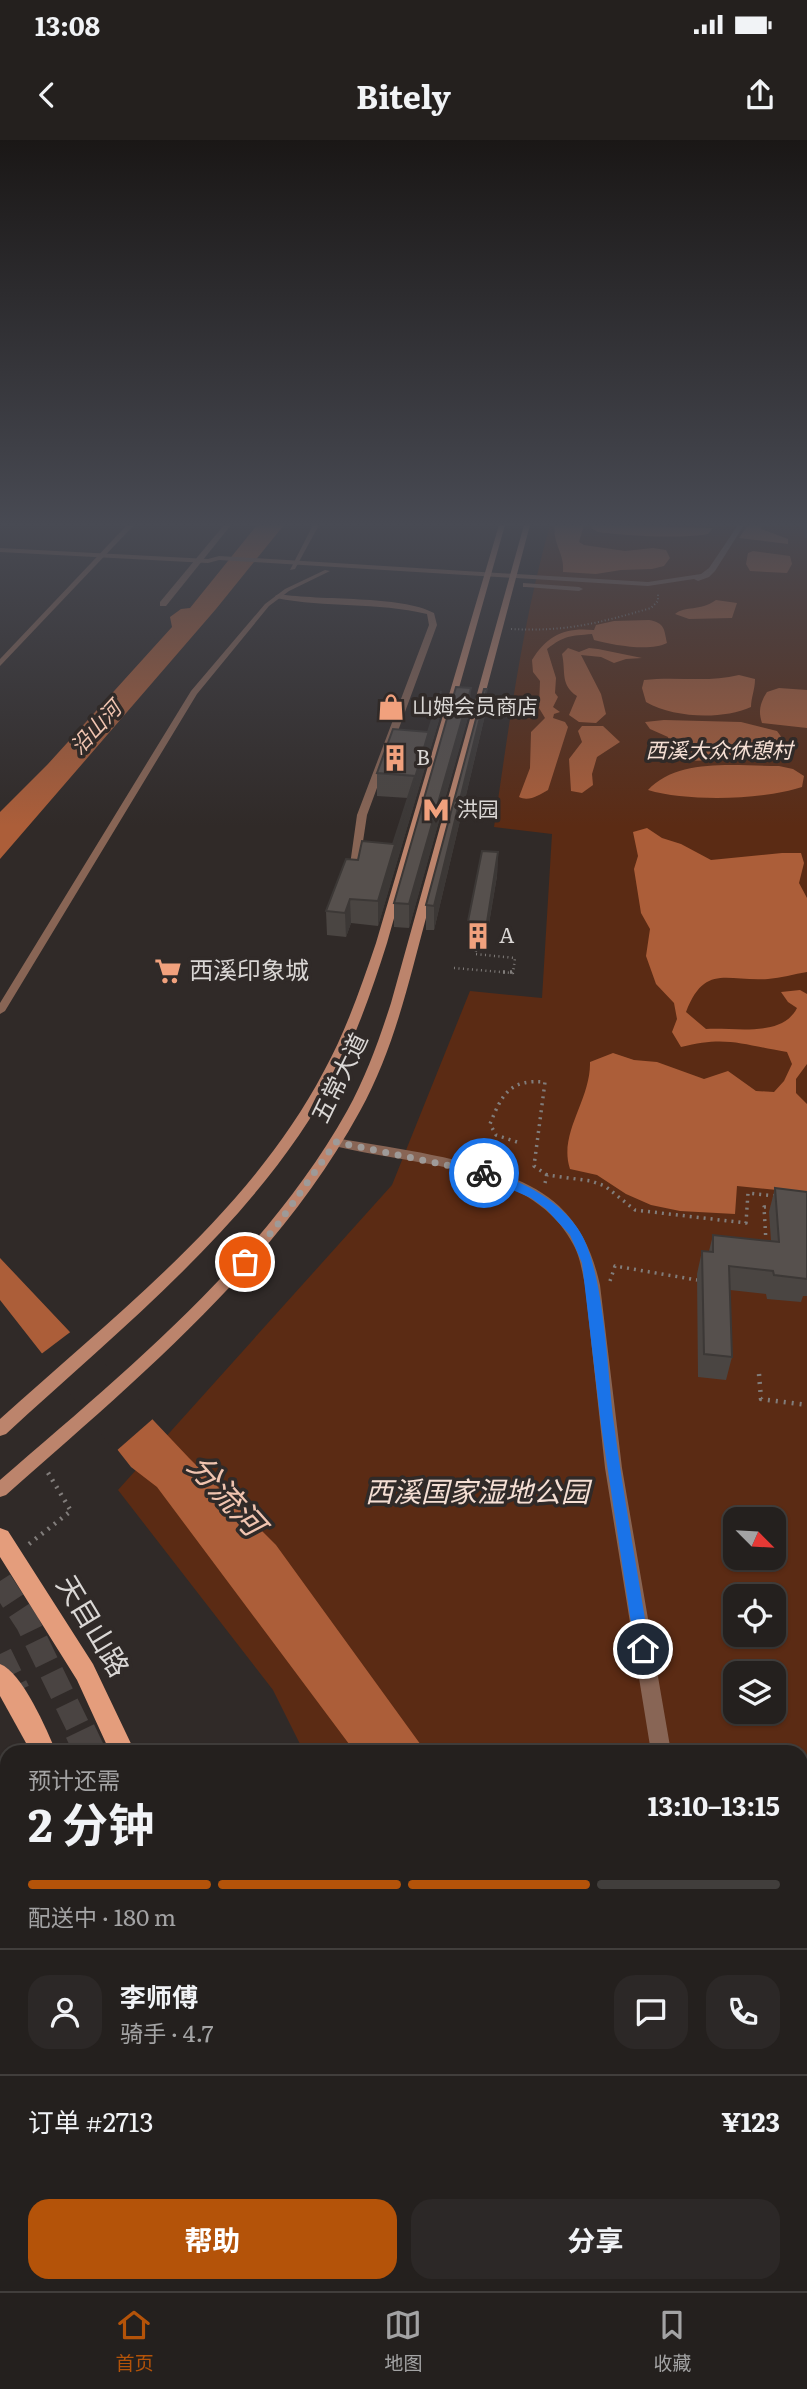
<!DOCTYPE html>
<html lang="zh">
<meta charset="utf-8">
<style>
:root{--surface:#24201e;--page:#2c2827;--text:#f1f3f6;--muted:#a3a3a4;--line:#413e3c;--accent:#b45309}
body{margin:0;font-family:Literata,"Noto Sans SC",serif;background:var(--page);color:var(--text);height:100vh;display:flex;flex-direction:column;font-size:26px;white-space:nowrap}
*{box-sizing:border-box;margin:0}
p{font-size:23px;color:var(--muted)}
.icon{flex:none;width:38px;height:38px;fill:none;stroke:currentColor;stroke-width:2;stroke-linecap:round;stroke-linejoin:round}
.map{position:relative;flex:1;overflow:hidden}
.drawer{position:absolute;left:0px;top:1605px;width:808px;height:548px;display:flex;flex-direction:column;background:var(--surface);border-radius:21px 21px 0 0;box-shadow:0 2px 5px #0004,0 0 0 2px var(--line)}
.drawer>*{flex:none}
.needle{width:46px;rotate:114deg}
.tools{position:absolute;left:723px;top:1367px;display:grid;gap:14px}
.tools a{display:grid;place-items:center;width:63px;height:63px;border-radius:14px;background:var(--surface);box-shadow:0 2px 5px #0004,0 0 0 2px var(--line);font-size:35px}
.pin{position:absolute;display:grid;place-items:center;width:60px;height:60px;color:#fff;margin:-30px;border:4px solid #fff;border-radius:50%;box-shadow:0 2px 7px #0007}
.courier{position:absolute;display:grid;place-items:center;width:70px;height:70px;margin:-35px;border:5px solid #1a73e8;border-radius:50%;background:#fff;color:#222;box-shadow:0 2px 9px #0007}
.headline em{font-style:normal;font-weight:700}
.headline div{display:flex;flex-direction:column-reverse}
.headline{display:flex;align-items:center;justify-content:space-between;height:119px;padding:0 28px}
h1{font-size:46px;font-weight:700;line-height:52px}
.bar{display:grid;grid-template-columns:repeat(4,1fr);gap:10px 7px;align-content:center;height:84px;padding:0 28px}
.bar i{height:9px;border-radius:5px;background:var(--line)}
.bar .selected{background:var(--accent)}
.bar p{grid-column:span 4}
.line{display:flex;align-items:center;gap:18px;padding:0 28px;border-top:2px solid var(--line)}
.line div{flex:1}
.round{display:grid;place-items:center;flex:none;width:74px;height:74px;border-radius:21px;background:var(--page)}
.action{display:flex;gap:14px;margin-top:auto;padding:14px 28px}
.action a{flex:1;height:80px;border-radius:21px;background:var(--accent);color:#fff;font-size:28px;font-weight:700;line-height:80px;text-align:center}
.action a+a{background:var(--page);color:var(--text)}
.status{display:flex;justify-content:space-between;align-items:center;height:49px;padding:0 35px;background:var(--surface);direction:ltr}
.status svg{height:19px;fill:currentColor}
header{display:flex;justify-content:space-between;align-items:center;height:91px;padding:0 28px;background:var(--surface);font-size:32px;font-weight:700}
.dock{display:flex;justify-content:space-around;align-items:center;height:98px;border-top:2px solid var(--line);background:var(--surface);font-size:19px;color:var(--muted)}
.dock a{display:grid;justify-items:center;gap:4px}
.dock .selected{color:var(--accent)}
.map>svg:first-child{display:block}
.green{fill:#5b2b14;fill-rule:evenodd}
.water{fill:#ac5e39}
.pier{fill:#302a28}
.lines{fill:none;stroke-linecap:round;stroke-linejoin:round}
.trunk-tunnel-far1{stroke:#4a4442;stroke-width:24;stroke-dasharray:24 11;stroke-linecap:butt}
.trunk-tunnel{stroke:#4a4442;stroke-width:31;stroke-dasharray:31 15;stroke-linecap:butt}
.path-far4{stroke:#817d7b;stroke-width:2;stroke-dasharray:1 2.5;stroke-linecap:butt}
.path-far3{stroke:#817d7b;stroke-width:2.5;stroke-dasharray:1 3.5;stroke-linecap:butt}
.path-far2{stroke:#817d7b;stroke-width:3.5;stroke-dasharray:2 5;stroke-linecap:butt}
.path-far1{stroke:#817d7b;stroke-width:4.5;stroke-dasharray:2 6;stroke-linecap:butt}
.path{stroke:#817d7b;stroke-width:5;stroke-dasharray:2.5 8;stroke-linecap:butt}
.service{fill:#886555;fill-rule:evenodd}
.minor{fill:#886555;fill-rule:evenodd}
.tertiary{fill:#886555;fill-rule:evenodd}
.secondary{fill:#bc846c;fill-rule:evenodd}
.primary{fill:#e49d7c;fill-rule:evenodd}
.wall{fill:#4a4542}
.shaded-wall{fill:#3c3836}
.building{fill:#56504d;stroke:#3c3836;stroke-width:2}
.route{fill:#1a73e8}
.done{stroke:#9e9a98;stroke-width:7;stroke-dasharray:0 12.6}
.labels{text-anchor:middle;stroke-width:7;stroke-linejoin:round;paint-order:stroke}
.far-poi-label{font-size:21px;fill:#dad7d5;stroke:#302a28;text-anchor:start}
.far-water-label{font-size:21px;font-style:italic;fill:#f0c4b0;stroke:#302a28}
.far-park-label{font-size:21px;font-style:italic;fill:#f5dfd4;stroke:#302a28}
.poi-label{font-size:24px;fill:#dad7d5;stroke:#302a28;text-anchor:start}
.street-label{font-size:24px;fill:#dad7d5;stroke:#302a28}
.near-park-label{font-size:28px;font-style:italic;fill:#f5dfd4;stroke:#302a28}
.near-street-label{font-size:28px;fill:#dad7d5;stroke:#302a28}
.near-water-label{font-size:32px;font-style:italic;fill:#f0c4b0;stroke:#302a28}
</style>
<div class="status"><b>13:08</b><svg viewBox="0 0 49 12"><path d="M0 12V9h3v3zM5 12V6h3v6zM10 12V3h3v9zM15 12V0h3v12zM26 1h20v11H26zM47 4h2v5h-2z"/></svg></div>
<header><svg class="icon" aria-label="back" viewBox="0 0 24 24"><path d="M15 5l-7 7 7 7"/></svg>Bitely<svg class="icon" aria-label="share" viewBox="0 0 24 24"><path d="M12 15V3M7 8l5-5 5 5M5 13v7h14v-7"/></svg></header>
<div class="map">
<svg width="807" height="2151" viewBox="0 0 807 2151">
<rect width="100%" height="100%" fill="#302a28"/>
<!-- green -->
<path class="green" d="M 550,385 L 807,385 L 807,2151 L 576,2151 L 573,2146 L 802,2146 L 802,1612 L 304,1612 L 273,1550 L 118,1350 L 392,1045 L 470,851 L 542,858 L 552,694 L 494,687 C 509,586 522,484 550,385 ZM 735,1379 L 774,1379 L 774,1418 L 735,1418 ZM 735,1456 L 774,1456 L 774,1494 L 735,1494 ZM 735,1533 L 774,1533 L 774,1572 L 735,1572 Z"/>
<!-- water -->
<g class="water">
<path d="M 257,385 L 284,385 L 216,469 L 0,719 L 0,672 L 48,624 L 172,487 L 170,477 L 181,469 L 190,468 Z"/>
<path d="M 555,385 L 584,385 L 579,402 L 584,405 L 625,411 L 653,408 L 666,410 L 670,418 L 664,426 L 652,429 L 621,430 L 596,434 L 563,432 C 565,413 552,404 555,385 Z"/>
<path d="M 593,385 L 713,388 L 708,394 C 678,399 629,396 598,392 L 591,388 Z"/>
<path d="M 748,385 L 761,385 L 761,389 L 788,399 L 788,404 L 739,398 Z"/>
<path d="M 753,411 L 790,416 L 792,424 L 787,433 L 750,431 L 746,424 L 748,413 Z"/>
<path d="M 716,460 L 737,463 L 732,478 L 689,479 L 675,474 C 686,465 699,472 716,460 Z"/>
<path d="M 649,480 C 665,483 664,489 667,503 C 650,512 613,505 594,500 L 592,494 C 570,496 565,495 547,509 L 556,538 L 555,553 L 558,557 L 553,567 L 560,572 L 554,574 L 553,578 L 565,582 L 568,587 L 548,650 C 539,655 529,662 519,657 L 530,628 L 531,592 L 545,578 L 539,568 L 540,541 L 533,532 L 532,520 C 547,495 565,487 594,490 L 596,485 L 614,481 Z"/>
<path d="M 568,508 L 579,512 L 589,508 L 598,509 L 642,518 L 626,519 L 614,523 L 601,517 L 581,515 L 601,554 L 606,574 L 596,583 L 579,582 L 569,575 L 577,556 C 560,545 566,532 562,514 Z"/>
<path d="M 739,535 L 755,539 C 755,550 751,557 751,567 C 722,580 674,578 646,562 L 642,548 L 644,540 C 676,536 707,543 739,535 Z"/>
<path d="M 779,548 L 807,550 L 807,588 L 762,583 C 758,571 760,563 767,552 Z"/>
<path d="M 664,580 L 741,582 L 777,591 L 785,602 L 779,619 L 679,621 L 666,614 L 670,605 L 668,597 L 650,589 L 645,582 Z"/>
<path d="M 582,586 L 603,586 L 620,602 L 597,617 L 592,634 L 593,645 L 582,653 L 571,651 L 569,619 L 582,602 L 578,591 Z"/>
<path d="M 779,626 L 793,629 L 804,636 L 802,647 C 763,660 688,662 648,650 C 678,617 738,626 779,626 Z"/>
<path d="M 647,688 L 662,698 L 681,704 L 711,720 L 782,713 L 801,713 L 804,723 L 799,743 L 807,758 L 807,832 C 794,834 781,838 768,839 C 727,842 705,823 686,872 L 706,889 C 734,887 782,898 797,868 L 788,862 L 781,852 L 800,850 L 807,854 L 807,924 L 796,939 L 796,953 L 807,964 L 807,1053 L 737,1046 L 735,1074 L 680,1071 L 651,1065 L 626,1054 L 597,1035 L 570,1029 C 558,993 591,960 590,922 L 613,913 L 634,920 L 657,922 L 704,939 L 728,931 L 756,951 L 774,952 L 784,941 L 792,924 L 787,912 C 743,905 727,895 681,907 L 672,892 L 677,879 L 674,863 L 656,844 L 646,816 L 650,789 L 641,773 L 634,729 L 638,716 L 633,692 Z"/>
<path d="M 0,1118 L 189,1318 L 276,1405 L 426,1612 L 355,1612 L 157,1347 L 131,1327 L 0,1160 Z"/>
<path d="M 0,1979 L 7,1982 L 7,2146 L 362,2146 L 374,2151 L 0,2151 Z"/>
<path d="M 802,2122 L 807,2133 L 807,2151 L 697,2151 L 694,2146 L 802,2146 Z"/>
</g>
<!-- pier -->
<g class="pier">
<path d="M 73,1190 L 155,1277 L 115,1312 L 40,1215 Z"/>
<path d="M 124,2146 L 370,2146 L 377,2151 L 126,2151 Z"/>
</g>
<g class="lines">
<!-- trunk-tunnel-far1 -->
<g class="trunk-tunnel-far1">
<path d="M 0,1441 L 28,1484 L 81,1593"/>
<path d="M 0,1514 L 18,1551"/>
</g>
<!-- trunk-tunnel -->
<g class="trunk-tunnel">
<path d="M 80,1591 L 90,1612"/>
<path d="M 275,2146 L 277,2151"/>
<path d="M 321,2146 L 323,2151"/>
</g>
<!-- path-far4 -->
<path class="path-far4" d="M 511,489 C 566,492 599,483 651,468 L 658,461 L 658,454"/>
<!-- path-far3 -->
<path class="path-far3" d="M 454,828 L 513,833 L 515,818 L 475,814 L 479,802"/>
<!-- path-far2 -->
<g class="path-far2">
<path d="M 503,832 L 513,832"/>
<path d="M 517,1002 L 496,995 L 490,984 C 502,954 510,939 545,942 L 534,1026 L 547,1035"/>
<path d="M 545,1043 L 547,1035 L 591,1041 L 605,1046 L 635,1070 L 746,1083 L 748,1053 L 776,1056"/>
<path d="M 766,1102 L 764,1067 L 773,1067"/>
<path d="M 610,1141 L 615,1126 L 697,1140"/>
</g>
<!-- path-far1 -->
<g class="path-far1">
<path d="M 759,1234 L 761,1259 L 807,1265"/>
<path d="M 29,1404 L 71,1371 L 47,1331"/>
</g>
<!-- path -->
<g class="path">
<path d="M 0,1671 L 7,1686"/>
<path d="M 183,2146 L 185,2151"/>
</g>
<!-- service -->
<g class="service">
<path d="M 313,385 L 319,385 L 295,429 L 290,430 Z"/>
<path d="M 325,430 L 330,431 L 289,451 L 269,466 L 197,554 L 5,871 L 0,874 L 0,863 L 191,551 L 265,464 L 285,449 Z"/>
</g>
<!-- minor -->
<g class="minor">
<path d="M 127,385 L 134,385 L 0,526 L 0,519 Z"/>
<path d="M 224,385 L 231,385 L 166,466 L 160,466 L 160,462 Z"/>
<path d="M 279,454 C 320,461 401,455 434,473 L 437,485 L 367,675 L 357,741 L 349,741 L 348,739 L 357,675 L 429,485 L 427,474 C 377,462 326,468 276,458 L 275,456 Z"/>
<path d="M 336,998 C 400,1010 511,1021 559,1066 C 582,1088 593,1114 600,1145 L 622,1328 L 671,1612 L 651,1612 L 605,1328 L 585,1145 C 582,1131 580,1116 573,1104 C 531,1023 408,1026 331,1005 L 329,1002 L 331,999 Z"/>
<path d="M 802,1880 L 807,1882 L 807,1908 L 802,1906 Z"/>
</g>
<!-- tertiary -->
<g class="tertiary">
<path d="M 738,385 L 744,385 L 715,431 L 709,437 L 698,441 L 694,439 L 648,446 L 219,420 L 208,423 L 0,412 L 0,408 L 208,419 L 219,416 L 648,442 L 701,434 L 709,428 Z"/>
<path d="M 523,443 L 579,447 L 583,449 L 579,451 L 526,447 L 523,447 Z"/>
</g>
<!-- secondary -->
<g class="secondary">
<path d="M 499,385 L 505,385 L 387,803 C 373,847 358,891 337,932 C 261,1078 125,1184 6,1294 L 0,1296 L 0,1279 C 116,1174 250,1072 324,931 C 346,891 361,847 376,803 Z"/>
<path d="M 524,385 L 530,385 L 413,827 C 400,876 385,926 360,971 C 276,1125 136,1240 6,1355 L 0,1357 L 0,1340 C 127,1230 264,1119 347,971 C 366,937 379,900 391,863 Z"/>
</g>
<!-- primary -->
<g class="primary">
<path d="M 0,1388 L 8,1391 L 93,1524 L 135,1612 L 110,1612 L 77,1540 L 0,1417 Z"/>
<path d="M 0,1524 C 22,1532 47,1590 56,1612 L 31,1612 L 0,1556 Z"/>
<path d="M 238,2146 L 270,2146 L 272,2151 L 240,2151 Z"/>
<path d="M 348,2146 L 380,2146 L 382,2151 L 350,2151 Z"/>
</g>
</g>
<!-- wall -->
<g class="wall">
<path d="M 803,385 L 807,385 L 807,398 L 805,398 Z"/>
<path d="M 487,549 L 486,571 L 434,790 L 426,790 L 426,765 Z"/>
<path d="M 441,551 L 441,573 L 378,786 L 351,783 L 346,797 L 327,795 L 326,771 L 393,704 L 408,658 L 377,656 L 377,633 L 428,592 Z"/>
<path d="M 470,570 L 409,788 L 394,787 L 394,763 Z"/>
<path d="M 498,712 L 497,736 L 485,807 L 467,805 L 468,781 Z"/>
<path d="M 775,1048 L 807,1052 L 807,1156 L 803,1156 L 801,1162 L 767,1159 L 766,1154 L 730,1150 L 732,1217 L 726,1240 L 698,1237 L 697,1134 L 702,1111 L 709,1111 L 713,1095 L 771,1101 L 769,1072 Z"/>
</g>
<!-- shaded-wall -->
<g class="shaded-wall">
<path d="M 471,548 L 470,570 L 409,788 L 409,764 Z"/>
<path d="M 487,549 L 486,571 L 434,790 L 434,766 Z"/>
<path d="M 441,551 L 441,573 L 378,786 L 378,761 Z"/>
<path d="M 498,712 L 497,736 L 485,807 L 487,782 Z"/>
<path d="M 350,759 L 351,783 L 346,797 L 345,773 Z"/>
</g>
<!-- building -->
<g class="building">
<path d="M 456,547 L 471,548 L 409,764 L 394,763 Z"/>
<path d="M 484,549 L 487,549 L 434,766 L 426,765 Z"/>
<path d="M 441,551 L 378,761 L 350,759 L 345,773 L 326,771 L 346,719 L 358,720 L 362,701 L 393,704 L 415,636 L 377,633 L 393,589 L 428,592 Z"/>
<path d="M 482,711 L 498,712 L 487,782 L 468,781 Z"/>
<path d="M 775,1048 L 807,1052 L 807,1139 L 774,1135 L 773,1131 L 729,1126 L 732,1217 L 704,1214 L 702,1111 L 713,1112 L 713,1095 L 779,1102 Z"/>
</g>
<!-- sky -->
<linearGradient id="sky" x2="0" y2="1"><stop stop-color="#1a1716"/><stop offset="0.56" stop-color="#484a53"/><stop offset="1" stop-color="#484a53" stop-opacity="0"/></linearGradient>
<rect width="807" height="686" fill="url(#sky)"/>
<!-- route -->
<path class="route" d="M 484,1029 C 520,1041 559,1058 580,1092 C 605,1133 607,1232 614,1284 C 624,1359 638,1434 650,1509 L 648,1514 L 643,1516 L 638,1514 L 635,1509 L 601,1285 L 582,1123 L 570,1095 L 546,1069 L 531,1058 L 480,1036 L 478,1033 Z"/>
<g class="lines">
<!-- done -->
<path class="done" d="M 245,1122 L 276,1087 L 336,1002 L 484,1033"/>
</g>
<!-- icons -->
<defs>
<symbol id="shop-bare" viewBox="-9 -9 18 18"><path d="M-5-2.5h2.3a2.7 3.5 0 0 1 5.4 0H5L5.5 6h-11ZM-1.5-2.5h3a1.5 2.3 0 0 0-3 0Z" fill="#f1a17d" stroke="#302a28" stroke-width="2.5" paint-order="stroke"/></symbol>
<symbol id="building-bare" viewBox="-9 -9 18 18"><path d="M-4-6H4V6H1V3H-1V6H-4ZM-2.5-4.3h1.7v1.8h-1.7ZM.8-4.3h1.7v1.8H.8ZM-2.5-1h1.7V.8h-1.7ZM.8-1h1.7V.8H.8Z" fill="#f1a17d" stroke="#302a28" stroke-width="2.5" paint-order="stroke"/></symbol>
<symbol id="metro-bare" viewBox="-9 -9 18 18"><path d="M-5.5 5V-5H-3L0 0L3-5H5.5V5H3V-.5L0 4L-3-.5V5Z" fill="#f1a17d" stroke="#302a28" stroke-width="2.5" paint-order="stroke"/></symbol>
<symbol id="supermarket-bare" viewBox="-9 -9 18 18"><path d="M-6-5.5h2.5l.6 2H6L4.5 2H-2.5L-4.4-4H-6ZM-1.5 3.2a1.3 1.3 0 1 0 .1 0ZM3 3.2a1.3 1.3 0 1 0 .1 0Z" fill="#f1a17d" stroke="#302a28" stroke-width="2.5" paint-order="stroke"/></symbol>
</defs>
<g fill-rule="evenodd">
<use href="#shop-bare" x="372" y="548" width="38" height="38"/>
<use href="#building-bare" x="376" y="599" width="38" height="38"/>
<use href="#metro-bare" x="417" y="651" width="38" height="38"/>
<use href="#building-bare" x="459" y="777" width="38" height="38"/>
<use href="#supermarket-bare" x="149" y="812" width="38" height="38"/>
</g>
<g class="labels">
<!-- far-poi labels -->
<g class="far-poi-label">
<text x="412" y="574">山姆会员商店</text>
<text x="416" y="625">B</text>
<text x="457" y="677">洪园</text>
<text x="499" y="803">A</text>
</g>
<!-- far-water labels -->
<g class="far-water-label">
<text transform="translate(96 588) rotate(-47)" y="7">沿山河</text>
</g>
<!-- far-park labels -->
<g class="far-park-label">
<text x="719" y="618">西溪大众休憩村</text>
</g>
<!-- poi labels -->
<g class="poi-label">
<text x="189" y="839">西溪印象城</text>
</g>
<!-- street labels -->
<g class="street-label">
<text transform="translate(340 938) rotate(-64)" y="8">五常大道</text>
</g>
<!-- near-park labels -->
<g class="near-park-label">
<text x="477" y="1362">西溪国家湿地公园</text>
</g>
<!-- near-street labels -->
<g class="near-street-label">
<text transform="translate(93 1486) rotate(59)" y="10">天目山路</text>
</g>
<!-- near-water labels -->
<g class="near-water-label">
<text transform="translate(226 1355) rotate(48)" y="11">分流河</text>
</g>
</g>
</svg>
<div class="tools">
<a><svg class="needle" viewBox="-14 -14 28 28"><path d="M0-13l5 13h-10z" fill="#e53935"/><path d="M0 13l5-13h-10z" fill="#a3a3a4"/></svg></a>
<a><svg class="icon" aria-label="locate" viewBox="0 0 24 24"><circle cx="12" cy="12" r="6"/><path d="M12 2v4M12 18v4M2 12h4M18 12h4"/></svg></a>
<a><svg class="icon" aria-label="layers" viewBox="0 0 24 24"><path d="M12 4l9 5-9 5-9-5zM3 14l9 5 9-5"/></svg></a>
</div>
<div class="pin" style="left:245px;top:1122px;background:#ea580c"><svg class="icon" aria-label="bag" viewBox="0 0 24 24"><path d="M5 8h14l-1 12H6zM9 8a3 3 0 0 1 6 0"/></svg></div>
<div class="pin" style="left:643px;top:1509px;background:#1f2937"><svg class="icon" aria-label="home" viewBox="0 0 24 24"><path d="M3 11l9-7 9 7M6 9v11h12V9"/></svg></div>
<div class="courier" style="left:484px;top:1033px"><svg class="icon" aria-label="bike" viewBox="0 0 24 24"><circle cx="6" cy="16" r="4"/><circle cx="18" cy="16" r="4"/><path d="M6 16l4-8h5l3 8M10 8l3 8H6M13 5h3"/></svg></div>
<section class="drawer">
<div class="headline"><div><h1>2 分钟</h1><p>预计还需</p></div><em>13:10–13:15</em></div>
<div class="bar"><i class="selected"></i><i class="selected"></i><i class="selected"></i><i></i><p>配送中 · 180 m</p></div>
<div class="line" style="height:126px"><a class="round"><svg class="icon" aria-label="person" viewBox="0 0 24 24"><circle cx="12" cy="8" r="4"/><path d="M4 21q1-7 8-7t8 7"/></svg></a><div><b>李师傅</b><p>骑手 · 4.7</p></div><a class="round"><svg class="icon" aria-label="chat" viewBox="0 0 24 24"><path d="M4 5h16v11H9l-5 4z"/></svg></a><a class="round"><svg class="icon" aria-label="phone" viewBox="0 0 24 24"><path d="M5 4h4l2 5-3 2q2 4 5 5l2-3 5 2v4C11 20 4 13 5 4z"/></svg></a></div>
<div class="line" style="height:91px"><div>订单 #2713</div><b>¥123</b></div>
<div class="action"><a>帮助</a><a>分享</a></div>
</section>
</div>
<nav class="dock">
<a class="selected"><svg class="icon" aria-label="home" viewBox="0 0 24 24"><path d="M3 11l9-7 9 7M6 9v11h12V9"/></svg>首页</a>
<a><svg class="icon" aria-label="map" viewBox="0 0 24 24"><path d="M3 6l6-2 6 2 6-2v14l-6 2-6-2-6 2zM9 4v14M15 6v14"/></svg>地图</a>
<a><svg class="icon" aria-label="saved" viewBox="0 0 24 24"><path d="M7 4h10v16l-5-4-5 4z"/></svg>收藏</a>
</nav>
